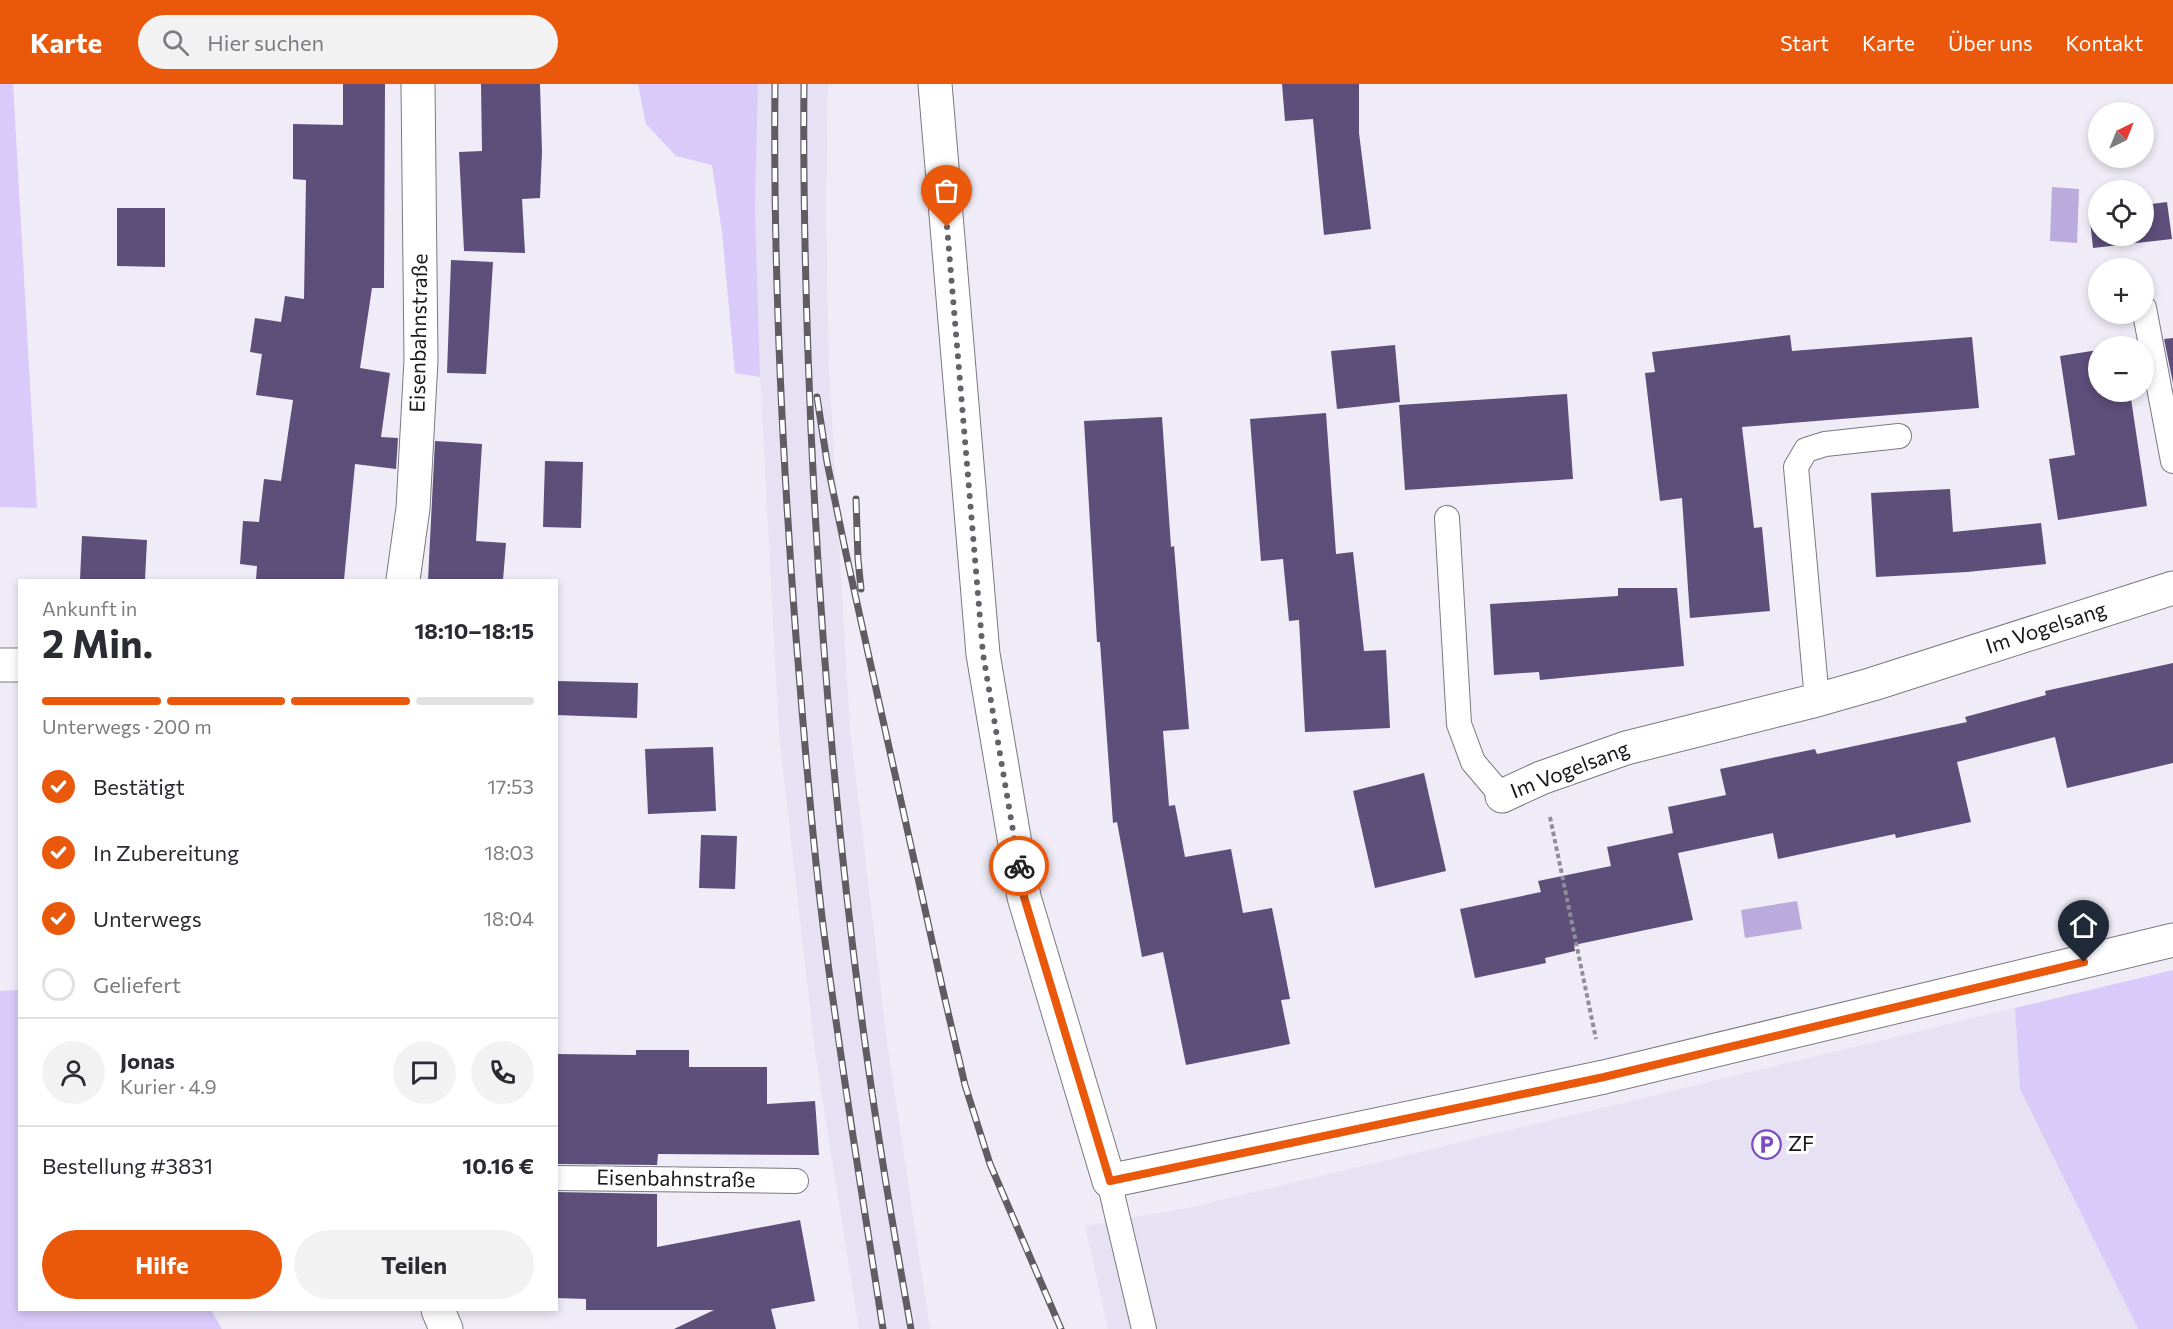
<!DOCTYPE html>
<html lang="de">
<meta charset="utf-8">
<style>
:root{--surface:#fff;--page:#f2f2f3;--text:#2b2b33;--muted:#7c7c81;--line:#e1e1e2;--accent:#ea580c}
body{margin:0;font-family:Commissioner,sans-serif;background:var(--page);color:var(--text);height:100vh;display:flex;flex-direction:column;font-size:22px;white-space:nowrap}
*{box-sizing:border-box;margin:0}
p{font-size:20px;color:var(--muted)}
.icon{flex:none;width:33px;height:33px;fill:none;stroke:currentColor;stroke-width:2;stroke-linecap:round;stroke-linejoin:round}
.map{position:relative;flex:1;overflow:hidden}
.sheet{position:absolute;left:18px;top:495px;width:540px;height:732px;display:flex;flex-direction:column;background:var(--surface);border-radius:0px;box-shadow:0 3px 9px #0003}
.sheet>*{flex:none}
.needle{width:39px;rotate:43deg}
.controls{position:absolute;left:2088px;top:18px;display:grid;gap:12px}
.controls a{display:grid;place-items:center;width:66px;height:66px;border-radius:50%;background:var(--surface);box-shadow:0 3px 9px #0003;font-size:30px}
.pin{position:absolute;display:grid;place-items:center;width:51px;height:51px;color:#fff;margin:-62px -26px;border-radius:50% 50% 50% 0;rotate:-45deg;box-shadow:0 0 6px #0007}
.pin .icon{rotate:45deg}
.courier{position:absolute;display:grid;place-items:center;width:60px;height:60px;margin:-30px;border:4px solid #ea580c;border-radius:50%;background:#fff;color:#222;box-shadow:0 2px 8px #0007}
.overview em{font-style:normal;font-weight:700}
.overview div{display:flex;flex-direction:column-reverse}
.overview{display:flex;align-items:center;justify-content:space-between;height:102px;padding:0 24px}
h1{font-size:39px;font-weight:700;line-height:45px}
.bar{display:grid;grid-template-columns:repeat(4,1fr);gap:9px 6px;align-content:center;height:72px;padding:0 24px}
.bar i{height:8px;border-radius:4px;background:var(--line)}
.bar .current{background:var(--accent)}
.bar p{grid-column:span 4}
.line{display:flex;align-items:center;gap:15px;padding:0 24px;border-top:2px solid var(--line)}
.line div{flex:1}
.round{display:grid;place-items:center;flex:none;width:63px;height:63px;border-radius:32px;background:var(--page)}
ol{padding:0 24px;list-style:none}
li{display:flex;align-items:center;gap:18px;height:66px}
li p{margin-inline-start:auto}
li .icon{padding:6px;border-radius:50%;background:var(--accent);color:#fff;stroke-width:4}
li:last-child{color:var(--muted)}
li i{width:33px;height:33px;border:3px solid var(--line);border-radius:50%}
.cta{display:flex;gap:12px;margin-top:auto;padding:12px 24px}
.cta a{flex:1;height:69px;border-radius:36px;background:var(--accent);color:#fff;font-size:24px;font-weight:700;line-height:69px;text-align:center}
.cta a+a{background:var(--page);color:var(--text)}
header{display:flex;align-items:center;gap:36px;box-sizing:border-box;height:84px;padding:0 30px;background:var(--accent);color:#fff}
header strong{font-size:28px}
nav{display:flex;gap:33px;margin-inline-start:auto;font-size:21px}
.search{width:420px;height:54px;background:var(--page);display:flex;align-items:center;gap:15px;box-sizing:border-box;padding:0 21px;border-radius:33px;color:var(--muted);font-size:22px}
.map>svg:first-child{display:block}
.built{fill:#e6e1f3}
.green{fill:#d9cafa}
.water{fill:#bbaadc}
.building{fill:#5d4e7a}
.lines{fill:none;stroke-linecap:round;stroke-linejoin:round}
.lane-casing{stroke:#7b7882;stroke-width:26}
.street-casing{stroke:#7b7882;stroke-width:35}
.path{stroke:#8f8d95;stroke-width:4;stroke-dasharray:4.5 3;stroke-linecap:butt}
.lane{stroke:#fff;stroke-width:24}
.street{stroke:#fff;stroke-width:33}
.rail-casing{stroke:#5f5d63;stroke-width:7}
.rail{stroke:#fff;stroke-width:4.5;stroke-dasharray:14;stroke-linecap:butt}
.done{stroke:#636268;stroke-width:6;stroke-dasharray:0 10.8}
.route{stroke:#ea580c;stroke-width:8}
.labels{text-anchor:middle;stroke-width:6;stroke-linejoin:round;paint-order:stroke}
.street-label{font-size:21px;fill:#18171b;stroke:#fff}
.poi-label{font-size:21px;fill:#18171b;stroke:#fff;text-anchor:start}
</style>
<header>
<strong>Karte</strong>
<div class="search"><svg class="icon" aria-label="search" viewBox="0 0 24 24"><circle cx="10" cy="10" r="6"/><path d="M15 15l6 6"/></svg>Hier suchen</div>
<nav><a>Start</a><a>Karte</a><a>Über uns</a><a>Kontakt</a></nav>
</header>
<div class="map">
<svg width="2173" height="1245" viewBox="0 0 2173 1245">
<rect width="100%" height="100%" fill="#efecf7"/>
<!-- built -->
<g class="built">
<path d="M 758,0 L 828,0 L 826,126 L 829,285 L 850,645 L 887,958 L 930,1245 L 859,1245 L 815,968 L 779,650 L 760,293 L 755,124 Z"/>
<path d="M 2015,924 L 2020,1005 L 2138,1245 L 1108,1245 L 1085,1142 L 1188,1124 Z"/>
</g>
<!-- green -->
<g class="green">
<path d="M 0,0 L 13,0 L 37,424 L 0,423 Z"/>
<path d="M 638,0 L 758,0 L 755,124 L 760,293 L 735,289 L 722,148 L 712,81 L 676,72 L 646,40 Z"/>
<path d="M 2173,886 L 2173,1245 L 2138,1245 L 2020,1005 L 2015,924 Z"/>
<path d="M 18,906 L 20,1226 L 211,1226 L 222,1245 L 0,1245 L 0,907 Z"/>
</g>
<!-- water -->
<g class="water">
<path d="M 2052,103 L 2079,105 L 2077,159 L 2050,157 Z"/>
<path d="M 1797,817 L 1802,845 L 1745,854 L 1741,826 Z"/>
</g>
<!-- building -->
<g class="building">
<path d="M 343,0 L 385,0 L 384,204 L 372,204 L 360,284 L 390,289 L 381,353 L 398,354 L 396,385 L 355,380 L 344,496 L 256,496 L 257,482 L 240,480 L 243,437 L 259,438 L 264,395 L 281,397 L 293,316 L 256,311 L 262,270 L 250,268 L 255,234 L 281,238 L 285,212 L 304,215 L 306,96 L 293,95 L 293,40 L 343,41 Z"/>
<path d="M 481,0 L 540,0 L 542,68 L 540,114 L 522,115 L 525,169 L 464,167 L 459,68 L 482,67 Z"/>
<path d="M 1282,0 L 1359,0 L 1359,49 L 1371,145 L 1324,151 L 1313,35 L 1285,37 Z"/>
<path d="M 2167,118 L 2172,155 L 2093,164 L 2089,127 L 2098,126 L 2098,152 L 2144,152 L 2144,121 Z"/>
<path d="M 117,124 L 165,124 L 165,183 L 117,182 Z"/>
<path d="M 451,176 L 493,178 L 486,290 L 447,289 Z"/>
<path d="M 1790,251 L 1792,267 L 1972,253 L 1979,324 L 1742,343 L 1754,444 L 1762,443 L 1770,527 L 1690,534 L 1682,414 L 1660,417 L 1645,289 L 1655,288 L 1652,268 Z"/>
<path d="M 2173,254 L 2173,299 L 2164,255 Z"/>
<path d="M 1395,261 L 1400,318 L 1337,325 L 1331,267 Z"/>
<path d="M 2098,266 L 2098,308 L 2130,308 L 2147,422 L 2058,436 L 2049,375 L 2075,371 L 2060,272 Z"/>
<path d="M 1567,310 L 1573,395 L 1405,406 L 1399,321 Z"/>
<path d="M 1326,329 L 1336,470 L 1353,468 L 1364,567 L 1386,566 L 1390,644 L 1305,648 L 1299,536 L 1289,537 L 1283,475 L 1261,477 L 1250,335 Z"/>
<path d="M 1162,333 L 1171,463 L 1174,462 L 1189,645 L 1163,647 L 1169,722 L 1175,721 L 1185,773 L 1231,765 L 1243,829 L 1272,824 L 1290,915 L 1281,916 L 1290,960 L 1186,981 L 1163,868 L 1142,873 L 1117,738 L 1113,739 L 1100,558 L 1097,558 L 1084,337 Z"/>
<path d="M 435,357 L 482,360 L 476,457 L 506,459 L 503,496 L 428,496 Z"/>
<path d="M 545,377 L 583,378 L 581,444 L 543,443 Z"/>
<path d="M 1950,405 L 1953,448 L 2041,439 L 2046,480 L 1967,488 L 1876,493 L 1871,409 Z"/>
<path d="M 82,452 L 147,456 L 145,496 L 80,496 Z"/>
<path d="M 1618,504 L 1677,504 L 1684,582 L 1540,596 L 1539,588 L 1494,591 L 1490,520 L 1618,512 Z"/>
<path d="M 2173,579 L 2173,679 L 2067,704 L 2055,653 L 1957,678 L 1971,738 L 1896,754 L 1895,750 L 1778,775 L 1773,749 L 1678,769 L 1693,836 L 1574,861 L 1575,867 L 1545,874 L 1546,879 L 1475,894 L 1460,825 L 1541,808 L 1538,797 L 1611,782 L 1607,763 L 1673,749 L 1668,723 L 1726,711 L 1720,685 L 1815,665 L 1817,670 L 1967,638 L 1965,633 L 2046,611 L 2045,607 Z"/>
<path d="M 556,597 L 638,599 L 637,634 L 556,631 Z"/>
<path d="M 713,663 L 716,727 L 648,730 L 645,665 Z"/>
<path d="M 1424,689 L 1446,787 L 1375,804 L 1353,707 Z"/>
<path d="M 701,751 L 737,752 L 735,805 L 699,804 Z"/>
<path d="M 636,966 L 689,966 L 689,983 L 767,983 L 767,1020 L 815,1017 L 819,1071 L 658,1070 L 657,1081 L 556,1080 L 556,970 L 636,971 Z"/>
<path d="M 556,1108 L 657,1110 L 657,1163 L 800,1136 L 815,1217 L 771,1225 L 776,1245 L 674,1245 L 714,1226 L 586,1226 L 586,1215 L 556,1214 Z"/>
</g>
<g class="lines">
<defs>
<g id="lane">
<path d="M 2144,224 L 2173,377"/>
<path d="M 1447,434 L 1459,640 L 1473,678 L 1502,712"/>
<path d="M 1817,616 L 1796,383 L 1806,366 L 1825,360 L 1899,352"/>
<path d="M 556,1094 L 796,1097"/>
<path d="M 1109,1097 L 1144,1245"/>
</g>
<g id="street">
<path d="M 935,0 L 983,570 L 1024,813 L 1109,1097 L 1604,993 L 2173,856"/>
<path d="M 403,496 L 413,424 L 421,276 L 418,0"/>
<path d="M 0,581 L 20,581"/>
<path d="M 1502,712 L 1541,694 L 1626,664 L 1817,616 L 1873,600 L 2173,504"/>
<path d="M 438,1226 L 446,1245"/>
</g>
</defs>
<!-- lane casing -->
<use href="#lane" class="lane-casing"/>
<!-- street casing -->
<use href="#street" class="street-casing"/>
<!-- path -->
<path class="path" d="M 1550,733 L 1596,955"/>
<!-- lane -->
<use href="#lane" class="lane"/>
<!-- street -->
<use href="#street" class="street"/>
<defs>
<g id="rail">
<path d="M 775,0 C 773,184 782,369 796,553 C 804,649 811,745 823,841 C 840,976 862,1110 883,1245"/>
<path d="M 804,0 C 803,90 805,180 808,270 C 816,501 834,731 865,959 C 878,1055 894,1150 911,1245"/>
<path d="M 817,313 L 827,378 L 845,465 L 944,911 L 965,1001 L 990,1080 L 1061,1245"/>
<path d="M 856,415 L 858,475 L 861,505"/>
</g>
</defs>
<!-- rail casing -->
<use href="#rail" class="rail-casing"/>
<!-- rail -->
<use href="#rail" class="rail"/>
</g>
<g class="lines">
<!-- done -->
<path class="done" d="M 947,143 L 983,570 L 1019,782"/>
<!-- route -->
<path class="route" d="M 1019,782 L 1024,813 L 1110,1097 L 1604,993 L 2084,878"/>
</g>
<!-- icons -->
<defs>
<symbol id="parking-ring" viewBox="-11 -11 22 22"><circle r="9.5" fill="#fff" stroke="#7e4cc4" stroke-width="1.5"/><path d="M-3.5-5.5H1a3.5 3.5 0 0 1 0 7H-1V5.5H-3.5ZM-1-3.4V-.6H.8a1.4 1.4 0 0 0 0-2.8Z" fill="#7e4cc4"/></symbol>
</defs>
<g fill-rule="evenodd">
<use href="#parking-ring" x="1750" y="1044" width="33" height="33"/>
</g>
<g class="labels">
<!-- street labels -->
<g class="street-label">
<text transform="translate(419 249) rotate(-89)" y="7">Eisenbahnstraße</text>
<text transform="translate(2046 544) rotate(-18)" y="7">Im Vogelsang</text>
<text transform="translate(1570 686) rotate(-21)" y="7">Im Vogelsang</text>
<text transform="translate(676 1095) rotate(1)" y="7">Eisenbahnstraße</text>
</g>
<!-- poi labels -->
<g class="poi-label">
<text x="1788" y="1067">ZF</text>
</g>
</g>
</svg>
<div class="controls">
<a><svg class="needle" viewBox="-14 -14 28 28"><path d="M0-13l5 13h-10z" fill="#e53935"/><path d="M0 13l5-13h-10z" fill="#7c7c81"/></svg></a>
<a><svg class="icon" aria-label="locate" viewBox="0 0 24 24"><circle cx="12" cy="12" r="6"/><path d="M12 2v4M12 18v4M2 12h4M18 12h4"/></svg></a>
<a>+</a>
<a>−</a>
</div>
<div class="pin" style="left:947px;top:143px;background:#ea580c"><svg class="icon" aria-label="bag" viewBox="0 0 24 24"><path d="M5 8h14l-1 12H6zM9 8a3 3 0 0 1 6 0"/></svg></div>
<div class="pin" style="left:2084px;top:878px;background:#1f2937"><svg class="icon" aria-label="home" viewBox="0 0 24 24"><path d="M3 11l9-7 9 7M6 9v11h12V9"/></svg></div>
<div class="courier" style="left:1019px;top:782px"><svg class="icon" aria-label="bike" viewBox="0 0 24 24"><circle cx="6" cy="16" r="4"/><circle cx="18" cy="16" r="4"/><path d="M6 16l4-8h5l3 8M10 8l3 8H6M13 5h3"/></svg></div>
<section class="sheet">
<div class="overview"><div><h1>2 Min.</h1><p>Ankunft in</p></div><em>18:10–18:15</em></div>
<div class="bar"><i class="current"></i><i class="current"></i><i class="current"></i><i></i><p>Unterwegs · 200 m</p></div>
<ol>
<li><svg class="icon" aria-label="check" viewBox="0 0 24 24"><path d="M5 12l5 5 9-10"/></svg>Bestätigt<p>17:53</p></li>
<li><svg class="icon" aria-label="check" viewBox="0 0 24 24"><path d="M5 12l5 5 9-10"/></svg>In Zubereitung<p>18:03</p></li>
<li><svg class="icon" aria-label="check" viewBox="0 0 24 24"><path d="M5 12l5 5 9-10"/></svg>Unterwegs<p>18:04</p></li>
<li><i></i>Geliefert</li>
</ol>
<div class="line" style="height:108px"><a class="round"><svg class="icon" aria-label="person" viewBox="0 0 24 24"><circle cx="12" cy="8" r="4"/><path d="M4 21q1-7 8-7t8 7"/></svg></a><div><b>Jonas</b><p>Kurier · 4.9</p></div><a class="round"><svg class="icon" aria-label="chat" viewBox="0 0 24 24"><path d="M4 5h16v11H9l-5 4z"/></svg></a><a class="round"><svg class="icon" aria-label="phone" viewBox="0 0 24 24"><path d="M5 4h4l2 5-3 2q2 4 5 5l2-3 5 2v4C11 20 4 13 5 4z"/></svg></a></div>
<div class="line" style="height:78px"><div>Bestellung #3831</div><b>10.16 €</b></div>
<div class="cta"><a>Hilfe</a><a>Teilen</a></div>
</section>
</div>
